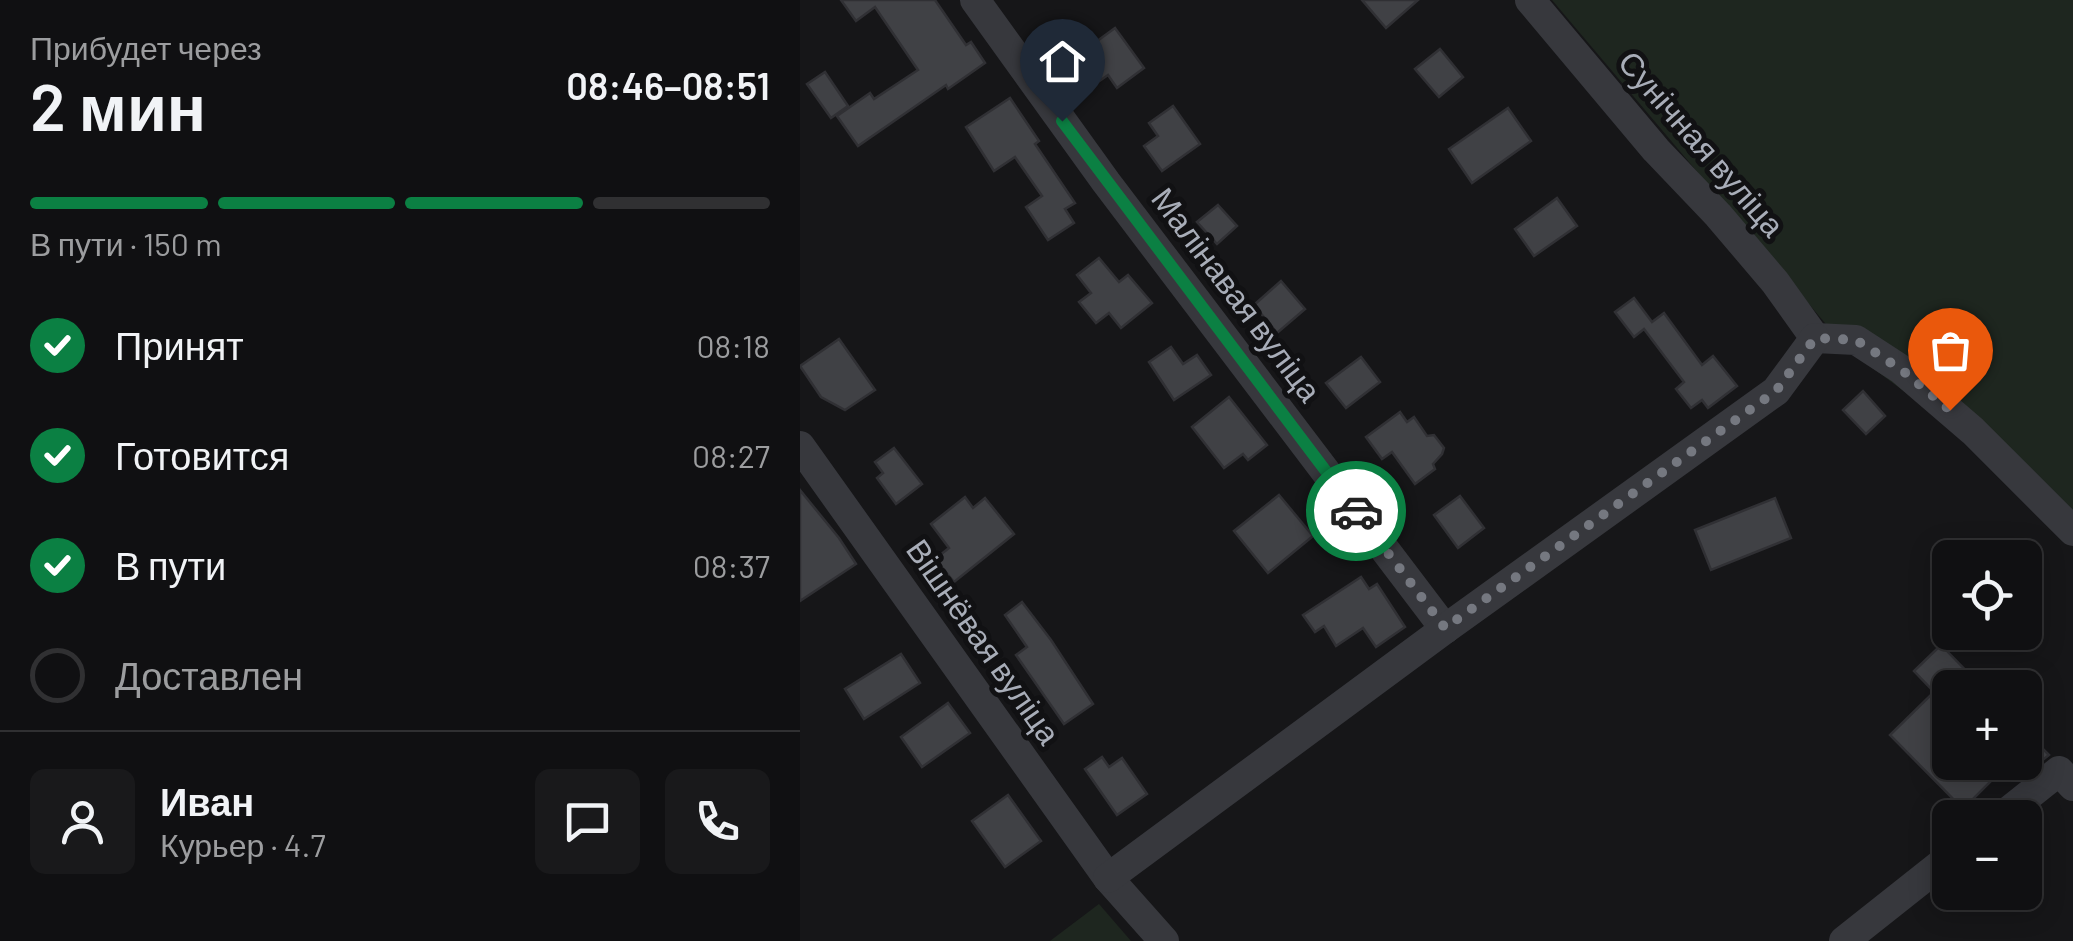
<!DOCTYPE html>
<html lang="ru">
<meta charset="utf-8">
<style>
:root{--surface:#101012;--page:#19191b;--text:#f1f3f6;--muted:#9c9d9f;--line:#303032;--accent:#0b8043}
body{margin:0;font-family:Barlow,sans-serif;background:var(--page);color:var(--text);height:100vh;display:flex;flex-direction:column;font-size:38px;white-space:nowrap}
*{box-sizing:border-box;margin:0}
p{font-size:32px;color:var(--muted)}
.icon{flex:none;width:55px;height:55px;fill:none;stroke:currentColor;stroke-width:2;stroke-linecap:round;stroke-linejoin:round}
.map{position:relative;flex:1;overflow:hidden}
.side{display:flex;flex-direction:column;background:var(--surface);width:800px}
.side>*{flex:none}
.fabs{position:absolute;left:1132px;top:540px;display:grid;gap:20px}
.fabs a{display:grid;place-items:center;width:110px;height:110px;border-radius:15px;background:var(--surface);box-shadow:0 5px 25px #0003,0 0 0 2px var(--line);font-size:50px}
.pin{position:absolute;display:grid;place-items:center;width:85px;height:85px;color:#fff;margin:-102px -42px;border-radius:50% 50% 50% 0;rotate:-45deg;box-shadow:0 0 10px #0007}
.pin .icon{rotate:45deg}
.courier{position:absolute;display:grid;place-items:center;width:100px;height:100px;margin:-50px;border:8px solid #0b8043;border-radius:50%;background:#fff;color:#222;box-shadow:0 2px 12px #0007}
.summary em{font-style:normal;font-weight:600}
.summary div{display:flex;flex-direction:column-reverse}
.summary{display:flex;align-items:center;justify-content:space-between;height:170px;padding:0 30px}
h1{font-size:65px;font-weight:600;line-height:75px}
.bar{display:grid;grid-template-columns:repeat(4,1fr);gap:15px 10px;align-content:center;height:120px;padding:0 30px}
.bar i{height:12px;border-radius:8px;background:var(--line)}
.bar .current{background:var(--accent)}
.bar p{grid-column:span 4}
.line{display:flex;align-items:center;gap:25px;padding:0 30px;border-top:2px solid var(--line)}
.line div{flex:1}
.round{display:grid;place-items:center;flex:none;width:105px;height:105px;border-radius:15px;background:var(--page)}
ol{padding:0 30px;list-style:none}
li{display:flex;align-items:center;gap:30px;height:110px}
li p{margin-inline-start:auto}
li .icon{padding:10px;border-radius:50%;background:var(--accent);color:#fff;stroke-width:4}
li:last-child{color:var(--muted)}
li i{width:55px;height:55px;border:5px solid var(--line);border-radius:50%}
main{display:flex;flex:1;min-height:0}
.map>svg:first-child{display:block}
.green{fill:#1e261f}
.building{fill:#404145;stroke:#303034;stroke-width:2.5}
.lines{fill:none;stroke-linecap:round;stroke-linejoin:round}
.minor{stroke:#37383d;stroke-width:30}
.done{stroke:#757880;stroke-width:10;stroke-dasharray:0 18}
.route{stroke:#0b8043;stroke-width:12}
.labels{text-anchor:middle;stroke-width:10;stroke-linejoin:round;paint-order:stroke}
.street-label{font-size:32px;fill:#a8adb8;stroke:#111113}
</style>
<main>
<section class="side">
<div class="summary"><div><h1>2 мин</h1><p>Прибудет через</p></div><em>08:46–08:51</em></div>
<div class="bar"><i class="current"></i><i class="current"></i><i class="current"></i><i></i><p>В пути · 150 m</p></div>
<ol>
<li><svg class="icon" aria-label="check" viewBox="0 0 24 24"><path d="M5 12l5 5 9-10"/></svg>Принят<p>08:18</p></li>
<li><svg class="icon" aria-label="check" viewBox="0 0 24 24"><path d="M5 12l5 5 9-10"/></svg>Готовится<p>08:27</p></li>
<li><svg class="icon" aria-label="check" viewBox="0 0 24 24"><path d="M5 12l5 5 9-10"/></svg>В пути<p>08:37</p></li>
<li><i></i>Доставлен</li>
</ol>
<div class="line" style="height:180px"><a class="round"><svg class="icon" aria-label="person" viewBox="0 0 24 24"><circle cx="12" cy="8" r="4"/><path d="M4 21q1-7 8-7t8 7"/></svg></a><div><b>Иван</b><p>Курьер · 4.7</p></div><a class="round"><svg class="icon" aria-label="chat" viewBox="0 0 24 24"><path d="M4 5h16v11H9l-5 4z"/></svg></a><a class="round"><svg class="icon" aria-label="phone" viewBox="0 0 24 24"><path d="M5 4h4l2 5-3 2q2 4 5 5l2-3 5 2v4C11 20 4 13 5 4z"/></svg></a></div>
</section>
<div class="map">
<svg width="1273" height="941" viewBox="0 0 1273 941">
<rect width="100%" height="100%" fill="#161618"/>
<!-- green -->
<g class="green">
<path d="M 752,0 L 1273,0 L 1273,544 L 1144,421 L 1059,358 L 1036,336 Z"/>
<path d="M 299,904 L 331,941 L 250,941 Z"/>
</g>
<!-- building -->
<g class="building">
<path d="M 41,0 L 135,0 L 166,45 L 171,42 L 185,63 L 148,89 L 146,85 L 58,146 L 37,116 L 70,93 L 74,99 L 118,70 L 75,7 L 56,21 Z"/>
<path d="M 562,0 L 618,0 L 586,28 Z"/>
<path d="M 315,28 L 344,68 L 317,88 L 308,75 L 298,82 L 278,55 Z"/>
<path d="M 640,49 L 663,77 L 639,97 L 615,69 Z"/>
<path d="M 25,72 L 48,106 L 31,118 L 7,84 Z"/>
<path d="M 210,98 L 239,141 L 235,144 L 275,203 L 265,209 L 274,223 L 248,240 L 226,207 L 242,196 L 215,157 L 194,171 L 166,127 Z"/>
<path d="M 373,106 L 400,144 L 362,171 L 344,146 L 358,136 L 349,123 Z"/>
<path d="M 708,108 L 731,141 L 672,183 L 649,149 Z"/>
<path d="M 757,198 L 777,226 L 734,256 L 715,229 Z"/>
<path d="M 418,205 L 437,226 L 417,244 L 397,222 Z"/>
<path d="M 299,258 L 319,282 L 328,275 L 352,303 L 321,328 L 309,313 L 296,323 L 279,302 L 291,293 L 277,275 Z"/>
<path d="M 481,281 L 505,309 L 477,333 L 454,305 Z"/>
<path d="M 834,298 L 852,322 L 864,313 L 902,365 L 913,356 L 937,386 L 908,408 L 902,400 L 891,408 L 876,389 L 884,382 L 844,329 L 834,337 L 815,312 Z"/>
<path d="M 39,339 L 75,390 L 45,410 L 21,397 L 0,366 Z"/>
<path d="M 371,347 L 383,364 L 397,355 L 411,375 L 374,400 L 349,362 Z"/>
<path d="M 561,357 L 580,382 L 546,408 L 526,383 Z"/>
<path d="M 1063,391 L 1085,416 L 1066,434 L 1043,410 Z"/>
<path d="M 429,397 L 467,445 L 448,460 L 443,454 L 424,468 L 392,427 Z"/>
<path d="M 600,412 L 607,422 L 614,417 L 627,436 L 634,435 L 644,448 L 642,454 L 633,464 L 635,469 L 615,484 L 592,452 L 582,459 L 566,437 Z"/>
<path d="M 94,448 L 122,484 L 96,504 L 77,478 L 83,473 L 75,462 Z"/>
<path d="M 0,490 L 39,538 L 56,564 L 0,601 Z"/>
<path d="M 479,495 L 513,536 L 468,573 L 434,531 Z"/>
<path d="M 660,496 L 684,528 L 658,548 L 634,515 Z"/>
<path d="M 165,497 L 173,508 L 185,498 L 214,534 L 154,582 L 135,559 L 149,548 L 131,524 Z"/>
<path d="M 975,498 L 991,538 L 911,570 L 895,530 Z"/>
<path d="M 561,577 L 569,589 L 577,584 L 605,627 L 576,647 L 563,628 L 536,646 L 524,626 L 515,632 L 503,615 Z"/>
<path d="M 222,602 L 251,640 L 293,704 L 264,724 L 216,655 L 227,647 L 205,615 Z"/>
<path d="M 1141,645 L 1183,688 L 1150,688 L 1150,762 L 1210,762 L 1163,809 L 1090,735 L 1134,692 L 1114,671 Z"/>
<path d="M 101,654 L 120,683 L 64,719 L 45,689 Z"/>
<path d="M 148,703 L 170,733 L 122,767 L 101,737 Z"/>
<path d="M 1225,731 L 1249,755 L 1225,774 Z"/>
<path d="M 302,757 L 309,767 L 322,758 L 347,794 L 317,815 L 285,769 Z"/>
<path d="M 208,795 L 241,841 L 205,867 L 172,821 Z"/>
</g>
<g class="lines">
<!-- minor -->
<g class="minor">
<path d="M 175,0 L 306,182 L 645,629"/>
<path d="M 730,0 L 856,150 L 918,215 L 975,282 L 1015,338"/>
<path d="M 1015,338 L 1056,340 L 1102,370 L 1173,431 L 1273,531"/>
<path d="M 0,446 L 308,878 L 364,941"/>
<path d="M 1200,818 L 1259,771 L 1273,786"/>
<path d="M 308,878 L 645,629 L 976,391 L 1015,338"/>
<path d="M 1044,941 L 1150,857"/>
</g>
</g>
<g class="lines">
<!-- done -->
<path class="done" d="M 556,511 L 645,628 L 976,391 L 1015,338 L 1056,340 L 1102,370 L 1150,410"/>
<!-- route -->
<path class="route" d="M 262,121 L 556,511"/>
</g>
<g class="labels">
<!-- street labels -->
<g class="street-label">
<text transform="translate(901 144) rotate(49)" y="11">Сунічная вуліца</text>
<text transform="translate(436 295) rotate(53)" y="11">Малінавая вуліца</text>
<text transform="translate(183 642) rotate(55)" y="11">Вішнёвая вуліца</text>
</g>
</g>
</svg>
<div class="fabs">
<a><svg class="icon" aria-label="locate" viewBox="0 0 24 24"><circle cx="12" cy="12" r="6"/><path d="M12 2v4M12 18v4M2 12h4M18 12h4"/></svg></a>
<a>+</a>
<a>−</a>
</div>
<div class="pin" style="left:1150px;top:410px;background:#ea580c"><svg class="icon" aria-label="bag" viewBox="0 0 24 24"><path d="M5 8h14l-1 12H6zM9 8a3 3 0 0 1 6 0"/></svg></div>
<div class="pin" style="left:262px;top:121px;background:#1f2937"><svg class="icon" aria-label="home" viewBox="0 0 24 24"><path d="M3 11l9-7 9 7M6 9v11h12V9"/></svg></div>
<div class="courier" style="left:556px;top:511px"><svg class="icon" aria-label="car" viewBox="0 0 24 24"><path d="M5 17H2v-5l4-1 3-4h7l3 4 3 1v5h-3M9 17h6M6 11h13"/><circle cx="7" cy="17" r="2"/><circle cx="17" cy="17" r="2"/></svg></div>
</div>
</main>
